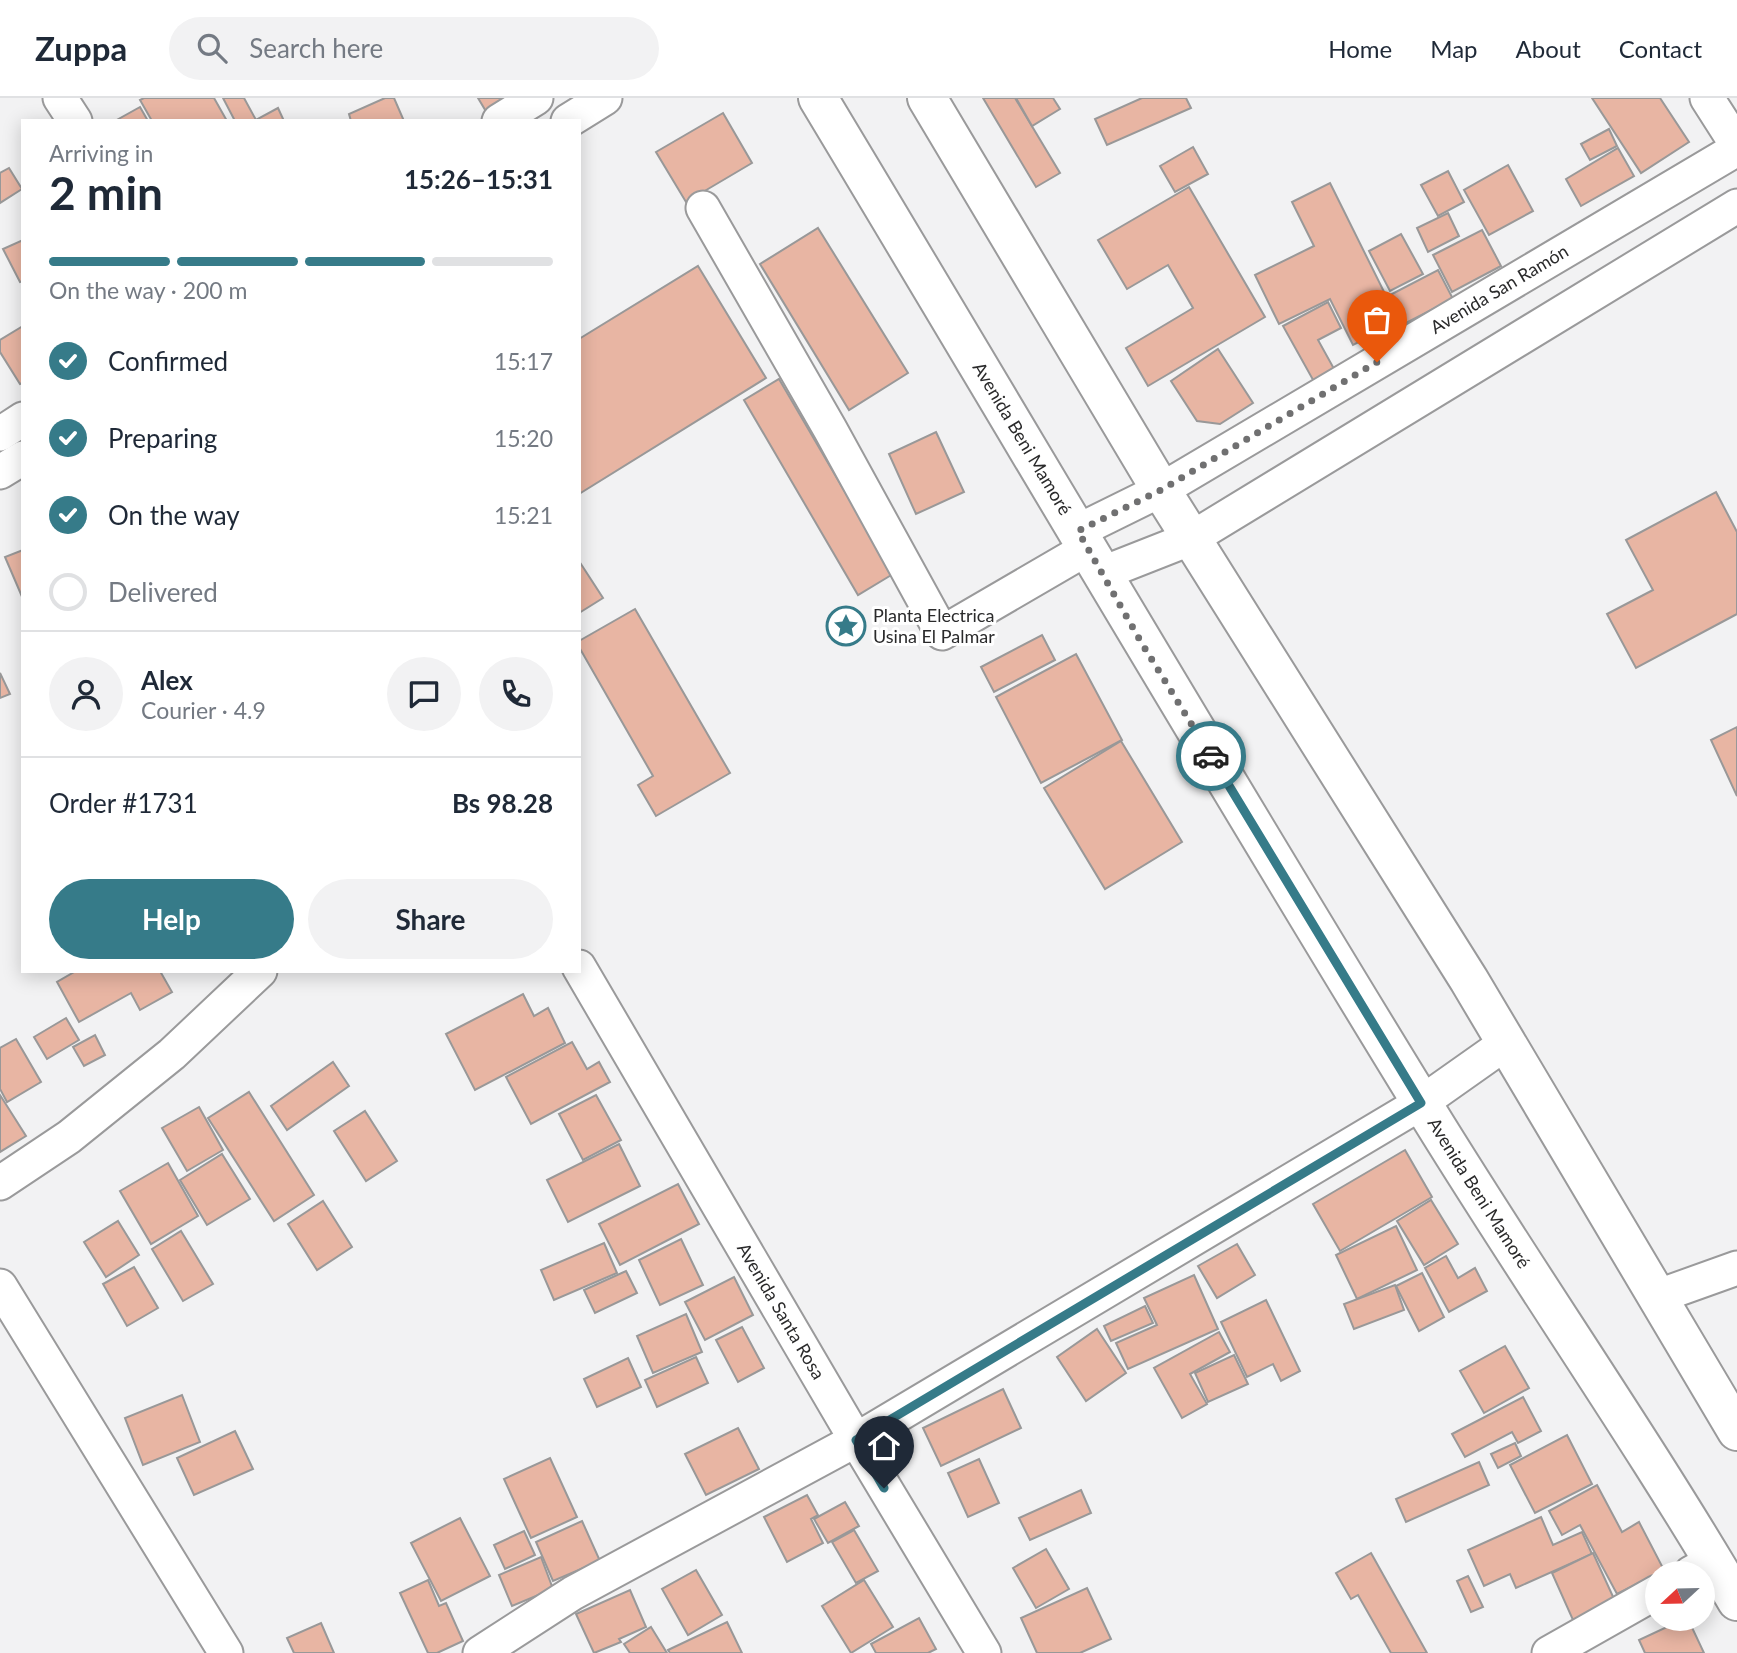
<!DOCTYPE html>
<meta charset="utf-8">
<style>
:root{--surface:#fff;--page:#f2f2f3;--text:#1f2937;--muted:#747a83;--line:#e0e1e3;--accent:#367b89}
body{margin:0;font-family:Lato,sans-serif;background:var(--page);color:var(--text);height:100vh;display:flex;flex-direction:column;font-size:26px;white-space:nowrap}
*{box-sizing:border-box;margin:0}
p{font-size:23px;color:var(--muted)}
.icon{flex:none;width:38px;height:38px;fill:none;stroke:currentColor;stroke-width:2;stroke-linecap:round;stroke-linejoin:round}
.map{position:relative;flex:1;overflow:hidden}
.panel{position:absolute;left:21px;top:21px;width:560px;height:854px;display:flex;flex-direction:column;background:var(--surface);border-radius:0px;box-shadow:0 4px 18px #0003}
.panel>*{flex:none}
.needle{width:46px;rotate:248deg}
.tools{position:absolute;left:1645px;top:1463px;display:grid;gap:14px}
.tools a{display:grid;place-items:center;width:70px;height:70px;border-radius:50%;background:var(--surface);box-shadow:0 4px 18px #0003;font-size:35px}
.pin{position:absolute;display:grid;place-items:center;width:60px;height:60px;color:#fff;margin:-72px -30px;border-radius:50% 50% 50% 0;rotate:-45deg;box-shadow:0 0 7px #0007}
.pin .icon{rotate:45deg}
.courier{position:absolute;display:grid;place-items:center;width:70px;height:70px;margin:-35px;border:5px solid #367b89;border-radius:50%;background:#fff;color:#222;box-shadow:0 2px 9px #0007}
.summary em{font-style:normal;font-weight:700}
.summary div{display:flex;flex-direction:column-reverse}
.summary{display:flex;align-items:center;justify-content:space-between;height:119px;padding:0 28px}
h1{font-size:46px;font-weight:700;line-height:52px}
.bar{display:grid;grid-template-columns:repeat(4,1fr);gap:10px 7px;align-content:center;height:84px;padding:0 28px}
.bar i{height:9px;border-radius:5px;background:var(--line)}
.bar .on{background:var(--accent)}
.bar p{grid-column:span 4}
.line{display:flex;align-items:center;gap:18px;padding:0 28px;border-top:2px solid var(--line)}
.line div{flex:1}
.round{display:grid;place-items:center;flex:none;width:74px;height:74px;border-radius:37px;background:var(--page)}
ol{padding:0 28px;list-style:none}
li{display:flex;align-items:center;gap:21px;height:77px}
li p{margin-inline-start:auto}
li .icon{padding:7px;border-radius:50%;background:var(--accent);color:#fff;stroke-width:4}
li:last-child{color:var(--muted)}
li i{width:38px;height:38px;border:4px solid var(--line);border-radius:50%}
.action{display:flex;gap:14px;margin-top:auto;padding:14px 28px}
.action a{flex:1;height:80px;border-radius:42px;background:var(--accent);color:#fff;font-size:28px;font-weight:700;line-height:80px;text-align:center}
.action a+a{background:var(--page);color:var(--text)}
header{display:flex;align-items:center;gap:42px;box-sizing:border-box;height:98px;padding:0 35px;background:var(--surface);border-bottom:2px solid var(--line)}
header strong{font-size:33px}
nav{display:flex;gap:38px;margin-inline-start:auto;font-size:24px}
.search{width:490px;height:63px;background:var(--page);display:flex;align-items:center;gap:18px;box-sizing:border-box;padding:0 24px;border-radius:38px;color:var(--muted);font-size:26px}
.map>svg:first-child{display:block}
.building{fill:#e8b5a3;stroke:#999898;stroke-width:2}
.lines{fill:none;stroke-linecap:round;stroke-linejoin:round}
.street-casing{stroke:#9a9a9b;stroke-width:37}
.secondary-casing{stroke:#9a9a9b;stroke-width:42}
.street{stroke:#fff;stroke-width:33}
.secondary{stroke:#fff;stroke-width:38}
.done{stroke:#707071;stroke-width:7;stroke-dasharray:0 12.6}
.route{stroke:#367b89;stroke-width:9}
.labels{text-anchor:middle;stroke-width:6;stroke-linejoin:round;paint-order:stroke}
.street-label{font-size:18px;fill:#2a2a2b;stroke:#fff}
.poi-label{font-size:18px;fill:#2a2a2b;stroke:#fff;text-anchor:start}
</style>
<header>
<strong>Zuppa</strong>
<div class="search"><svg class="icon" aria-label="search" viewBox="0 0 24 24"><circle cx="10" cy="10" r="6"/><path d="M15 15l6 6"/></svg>Search here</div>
<nav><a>Home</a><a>Map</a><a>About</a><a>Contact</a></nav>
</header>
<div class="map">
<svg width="1737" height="1555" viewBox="0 0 1737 1555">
<rect width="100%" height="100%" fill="#f2f2f3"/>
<!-- building -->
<g class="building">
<path d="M 144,0 L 214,0 L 227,23 L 152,23 L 140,2 Z"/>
<path d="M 223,0 L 244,0 L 256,22 L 278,10 L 284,23 L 235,23 Z"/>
<path d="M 385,0 L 394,0 L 404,23 L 351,23 L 349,16 Z"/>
<path d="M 478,0 L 510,0 L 487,15 Z"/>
<path d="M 983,0 L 1015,0 L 1060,75 L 1036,89 Z"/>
<path d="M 1016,0 L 1053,0 L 1060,11 L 1032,28 Z"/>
<path d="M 1142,0 L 1186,0 L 1191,10 L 1107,47 L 1095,21 Z"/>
<path d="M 1592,0 L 1660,0 L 1689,44 L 1641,75 Z"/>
<path d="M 140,9 L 148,23 L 115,23 Z"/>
<path d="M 723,15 L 752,65 L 686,104 L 656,54 Z"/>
<path d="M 1609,31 L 1617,48 L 1590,62 L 1581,46 Z"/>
<path d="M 1193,49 L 1208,76 L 1175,94 L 1160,68 Z"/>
<path d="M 1618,50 L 1634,78 L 1581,108 L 1566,81 Z"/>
<path d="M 1508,67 L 1533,113 L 1489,137 L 1464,92 Z"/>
<path d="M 9,70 L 22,91 L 0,105 L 0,75 Z"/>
<path d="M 1448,73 L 1464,104 L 1438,118 L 1421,87 Z"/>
<path d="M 1330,85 L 1399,224 L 1353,247 L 1330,201 L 1279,226 L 1255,177 L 1314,148 L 1292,104 Z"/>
<path d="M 1189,89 L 1265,219 L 1148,288 L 1126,250 L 1193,210 L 1168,167 L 1127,191 L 1098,142 Z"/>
<path d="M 1448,115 L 1459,138 L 1428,154 L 1417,130 Z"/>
<path d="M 818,130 L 908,275 L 849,312 L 760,166 Z"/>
<path d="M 1482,132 L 1501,168 L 1452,194 L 1433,157 Z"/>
<path d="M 1401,136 L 1423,176 L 1390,193 L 1369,153 Z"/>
<path d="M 23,142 L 23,183 L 20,184 L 3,151 Z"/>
<path d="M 698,168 L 766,280 L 579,396 L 579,241 Z"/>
<path d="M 1438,172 L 1453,201 L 1404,226 L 1390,197 Z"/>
<path d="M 1328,204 L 1341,230 L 1318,242 L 1338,278 L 1317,289 L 1283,228 Z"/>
<path d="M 23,228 L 23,285 L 20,286 L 0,254 L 0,242 Z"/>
<path d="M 1218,251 L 1253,305 L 1220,326 L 1197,323 L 1171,283 Z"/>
<path d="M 779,281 L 893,476 L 858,497 L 744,302 Z"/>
<path d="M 936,334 L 964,394 L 916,416 L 889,356 Z"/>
<path d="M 1716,394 L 1737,434 L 1737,516 L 1636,570 L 1607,516 L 1653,492 L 1626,442 Z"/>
<path d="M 23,452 L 23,501 L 5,459 Z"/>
<path d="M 579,463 L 603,500 L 579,515 Z"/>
<path d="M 635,511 L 730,675 L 656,718 L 638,687 L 653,678 L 579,549 L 579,543 Z"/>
<path d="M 1042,537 L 1055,562 L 994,594 L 981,569 Z"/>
<path d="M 1076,556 L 1122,642 L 1041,685 L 996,599 Z"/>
<path d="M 0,575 L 10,596 L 0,600 Z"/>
<path d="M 1737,629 L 1737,698 L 1711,642 Z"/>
<path d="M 1121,643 L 1182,744 L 1105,791 L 1044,690 Z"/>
<path d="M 76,873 L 160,873 L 172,894 L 140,912 L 131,895 L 79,924 L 57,884 Z"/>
<path d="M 523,896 L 534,918 L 548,910 L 565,945 L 475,992 L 446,936 Z"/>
<path d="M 66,920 L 79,942 L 47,961 L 34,939 Z"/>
<path d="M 95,937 L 105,957 L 84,968 L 73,949 Z"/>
<path d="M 16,941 L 41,984 L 7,1004 L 0,991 L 0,950 Z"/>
<path d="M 572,944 L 587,971 L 599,964 L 610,984 L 531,1026 L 506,979 Z"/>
<path d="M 333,964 L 349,988 L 287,1032 L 271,1008 Z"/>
<path d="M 249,994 L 314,1097 L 274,1123 L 208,1020 Z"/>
<path d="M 0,997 L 26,1038 L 0,1054 Z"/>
<path d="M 596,997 L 621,1042 L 583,1062 L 559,1016 Z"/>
<path d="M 199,1009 L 223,1052 L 187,1073 L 162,1030 Z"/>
<path d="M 365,1013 L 397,1063 L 366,1083 L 334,1033 Z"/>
<path d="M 619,1046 L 640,1088 L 568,1124 L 547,1082 Z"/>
<path d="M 1405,1052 L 1432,1099 L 1340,1153 L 1313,1106 Z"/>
<path d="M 222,1056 L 250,1101 L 207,1127 L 180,1082 Z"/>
<path d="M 168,1065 L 198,1118 L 151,1146 L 120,1093 Z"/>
<path d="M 678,1086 L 699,1126 L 620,1167 L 599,1126 Z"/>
<path d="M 1431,1102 L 1458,1146 L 1424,1167 L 1397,1123 Z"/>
<path d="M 323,1103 L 352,1149 L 317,1172 L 288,1126 Z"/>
<path d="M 118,1123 L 139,1157 L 106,1179 L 84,1144 Z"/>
<path d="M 1396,1128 L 1417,1172 L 1357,1201 L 1336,1157 Z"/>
<path d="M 181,1133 L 213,1186 L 183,1203 L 152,1151 Z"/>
<path d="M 681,1141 L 703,1187 L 660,1207 L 639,1162 Z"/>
<path d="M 604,1145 L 617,1175 L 554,1202 L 541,1172 Z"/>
<path d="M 1237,1146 L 1255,1177 L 1217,1200 L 1198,1168 Z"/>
<path d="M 1446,1158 L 1458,1180 L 1475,1170 L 1487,1193 L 1449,1214 L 1425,1170 Z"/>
<path d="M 134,1169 L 158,1210 L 127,1228 L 103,1186 Z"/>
<path d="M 626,1173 L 637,1195 L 595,1215 L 584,1192 Z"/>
<path d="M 1422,1175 L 1444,1219 L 1419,1233 L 1396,1188 Z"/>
<path d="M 1194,1177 L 1218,1231 L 1128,1271 L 1116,1245 L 1157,1227 L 1144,1200 Z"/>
<path d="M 734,1179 L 753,1217 L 705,1242 L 685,1204 Z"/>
<path d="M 1395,1187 L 1404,1212 L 1354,1231 L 1344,1206 Z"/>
<path d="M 1266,1202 L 1300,1273 L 1281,1283 L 1273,1266 L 1247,1279 L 1221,1224 Z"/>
<path d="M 1145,1208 L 1153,1225 L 1111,1243 L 1104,1228 Z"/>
<path d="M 686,1216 L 702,1254 L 653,1275 L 637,1238 Z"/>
<path d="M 742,1229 L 764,1270 L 738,1284 L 716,1242 Z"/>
<path d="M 1097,1231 L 1126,1275 L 1086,1303 L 1057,1259 Z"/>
<path d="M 1219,1234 L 1230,1254 L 1190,1276 L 1207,1306 L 1182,1320 L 1154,1270 Z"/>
<path d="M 1505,1248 L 1529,1290 L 1484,1315 L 1460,1273 Z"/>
<path d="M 1234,1257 L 1248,1286 L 1208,1304 L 1195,1275 Z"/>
<path d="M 696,1259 L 708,1285 L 657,1309 L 645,1282 Z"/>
<path d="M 628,1260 L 641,1289 L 597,1309 L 584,1281 Z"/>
<path d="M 1003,1291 L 1021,1330 L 941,1368 L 923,1330 Z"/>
<path d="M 182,1297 L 200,1344 L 143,1367 L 125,1320 Z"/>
<path d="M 1523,1299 L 1541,1333 L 1518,1345 L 1512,1334 L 1465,1359 L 1452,1336 Z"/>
<path d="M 738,1330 L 759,1371 L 706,1397 L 685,1356 Z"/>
<path d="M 235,1333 L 253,1371 L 194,1397 L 177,1360 Z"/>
<path d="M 1567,1337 L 1592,1386 L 1535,1415 L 1510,1367 Z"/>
<path d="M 1515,1345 L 1521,1358 L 1498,1370 L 1491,1356 Z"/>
<path d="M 550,1360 L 577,1419 L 531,1440 L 504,1381 Z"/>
<path d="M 979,1361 L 999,1405 L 968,1419 L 948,1375 Z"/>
<path d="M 1479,1364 L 1489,1387 L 1406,1424 L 1396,1401 Z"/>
<path d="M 1597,1387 L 1622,1434 L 1639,1424 L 1664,1472 L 1617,1496 L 1580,1427 L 1562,1437 L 1549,1413 Z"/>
<path d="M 1081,1392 L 1091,1415 L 1030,1442 L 1019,1420 Z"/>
<path d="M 807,1397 L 818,1417 L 811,1421 L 823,1445 L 787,1464 L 764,1419 Z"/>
<path d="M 845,1404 L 859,1428 L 828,1445 L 814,1421 Z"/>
<path d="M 1541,1419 L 1553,1447 L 1582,1434 L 1592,1456 L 1516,1490 L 1510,1476 L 1484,1488 L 1468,1452 Z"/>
<path d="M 460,1420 L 490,1478 L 441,1503 L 411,1445 Z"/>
<path d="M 582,1423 L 600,1463 L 553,1483 L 536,1444 Z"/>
<path d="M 854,1432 L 878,1473 L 856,1485 L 832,1444 Z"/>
<path d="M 524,1433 L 535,1457 L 505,1471 L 494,1447 Z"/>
<path d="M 1046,1451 L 1069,1491 L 1036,1510 L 1013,1470 Z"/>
<path d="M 1371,1455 L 1427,1555 L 1391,1555 L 1358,1497 L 1351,1501 L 1336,1475 Z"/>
<path d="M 1593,1455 L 1615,1503 L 1573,1522 L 1552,1475 Z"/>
<path d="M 541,1459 L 553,1491 L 512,1508 L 499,1477 Z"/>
<path d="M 696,1472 L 722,1517 L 688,1537 L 662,1491 Z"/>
<path d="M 1468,1478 L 1483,1509 L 1471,1514 L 1457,1483 Z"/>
<path d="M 428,1482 L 439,1508 L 446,1505 L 463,1543 L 437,1555 L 428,1555 L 400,1495 Z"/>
<path d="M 864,1482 L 893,1529 L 851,1555 L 822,1508 Z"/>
<path d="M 1087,1490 L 1111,1541 L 1080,1555 L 1037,1555 L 1021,1520 Z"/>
<path d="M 630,1492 L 646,1529 L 619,1541 L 621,1544 L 594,1555 L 576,1516 Z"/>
<path d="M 919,1520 L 936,1551 L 928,1555 L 876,1555 L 871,1546 Z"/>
<path d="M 1684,1521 L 1688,1521 L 1704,1555 L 1645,1555 L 1639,1542 Z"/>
<path d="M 727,1524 L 742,1555 L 670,1555 L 668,1552 Z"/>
<path d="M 321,1525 L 334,1555 L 294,1555 L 287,1540 Z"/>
<path d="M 651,1529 L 667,1555 L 630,1555 L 624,1546 Z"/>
</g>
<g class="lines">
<defs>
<g id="street">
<path d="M 60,0 L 75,23"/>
<path d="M 1707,0 L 1737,47"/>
<path d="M 499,23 L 536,0"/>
<path d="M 568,23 L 605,0"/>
<path d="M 703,110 L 830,331 L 942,535 L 1088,450"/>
<path d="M 0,336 L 23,321"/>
<path d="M 0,374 L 23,360"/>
<path id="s1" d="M 1078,433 L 1161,392 L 1737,51"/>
<path d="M 1103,475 L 1192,440 L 1737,108"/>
<path id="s2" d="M 579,869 L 856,1342 L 984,1555"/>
<path d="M 0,1085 L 69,1039 L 172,956 L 260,873"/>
<path d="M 0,1188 L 226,1555"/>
<path d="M 1656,1199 L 1737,1170"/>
<path d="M 1691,1475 L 1713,1463"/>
<path d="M 480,1555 L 573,1495 L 856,1342 L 1421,1005 L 1506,945"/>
<path d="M 1549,1555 L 1657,1494"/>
</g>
<g id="secondary">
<path id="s3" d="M 818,0 C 1019,334 1216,670 1420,1002 C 1523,1171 1637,1333 1737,1503"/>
<path d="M 927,0 L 1161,392 L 1469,882 L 1737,1333"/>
</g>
</defs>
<!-- street casing -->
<use href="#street" class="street-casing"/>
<!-- secondary casing -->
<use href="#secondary" class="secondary-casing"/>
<!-- street -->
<use href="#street" class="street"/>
<!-- secondary -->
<use href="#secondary" class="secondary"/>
</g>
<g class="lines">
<!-- done -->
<path class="done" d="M 1211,658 L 1141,544 L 1078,433 L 1161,392 L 1377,264"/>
<!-- route -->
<path class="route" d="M 884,1390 L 856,1342 L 1421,1005 L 1211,658"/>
</g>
<!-- icons -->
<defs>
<symbol id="sight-ring" viewBox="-11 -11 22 22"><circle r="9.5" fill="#fff" stroke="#367b89" stroke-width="1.5"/><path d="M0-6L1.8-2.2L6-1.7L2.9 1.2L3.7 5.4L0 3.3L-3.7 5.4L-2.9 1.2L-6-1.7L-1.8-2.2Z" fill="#367b89"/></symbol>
</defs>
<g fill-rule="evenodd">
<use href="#sight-ring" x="824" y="506" width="44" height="44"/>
</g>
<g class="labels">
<!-- street labels -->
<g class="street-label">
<text dy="6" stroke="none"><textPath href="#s1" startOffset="486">Avenida San Ramón</textPath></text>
<text dy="6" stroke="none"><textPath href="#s3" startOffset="397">Avenida Beni Mamoré</textPath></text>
<text dy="6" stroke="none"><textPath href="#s3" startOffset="1279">Avenida Beni Mamoré</textPath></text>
<text dy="6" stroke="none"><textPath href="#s2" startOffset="399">Avenida Santa Rosa</textPath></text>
</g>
<!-- poi labels -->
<g class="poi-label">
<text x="873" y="524">Planta Electrica<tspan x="873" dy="21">Usina El Palmar</tspan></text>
</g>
</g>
</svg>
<div class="tools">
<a><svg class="needle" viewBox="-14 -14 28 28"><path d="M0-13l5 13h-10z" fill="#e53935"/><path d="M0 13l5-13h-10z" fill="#747a83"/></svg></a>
</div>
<div class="pin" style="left:1377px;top:264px;background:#ea580c"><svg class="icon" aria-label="bag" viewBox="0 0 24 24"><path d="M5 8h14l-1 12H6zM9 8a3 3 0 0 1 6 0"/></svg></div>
<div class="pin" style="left:884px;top:1390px;background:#1f2937"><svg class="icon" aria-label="home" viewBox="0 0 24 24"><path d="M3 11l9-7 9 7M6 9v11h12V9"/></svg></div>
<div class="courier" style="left:1211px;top:658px"><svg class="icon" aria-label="car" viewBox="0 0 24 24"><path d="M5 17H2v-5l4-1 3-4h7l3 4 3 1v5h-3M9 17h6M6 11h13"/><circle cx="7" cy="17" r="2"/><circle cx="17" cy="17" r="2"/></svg></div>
<section class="panel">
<div class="summary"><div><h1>2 min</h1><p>Arriving in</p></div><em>15:26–15:31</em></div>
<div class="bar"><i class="on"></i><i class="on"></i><i class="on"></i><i></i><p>On the way · 200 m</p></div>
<ol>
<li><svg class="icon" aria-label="check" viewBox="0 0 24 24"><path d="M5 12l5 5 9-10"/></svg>Confirmed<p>15:17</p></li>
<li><svg class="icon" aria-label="check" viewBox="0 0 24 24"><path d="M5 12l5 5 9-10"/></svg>Preparing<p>15:20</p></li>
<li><svg class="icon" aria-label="check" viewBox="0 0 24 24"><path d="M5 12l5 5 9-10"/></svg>On the way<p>15:21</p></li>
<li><i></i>Delivered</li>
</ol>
<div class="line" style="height:126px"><a class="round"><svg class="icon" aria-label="person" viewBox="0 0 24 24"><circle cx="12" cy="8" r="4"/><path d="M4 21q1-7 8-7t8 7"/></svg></a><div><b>Alex</b><p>Courier · 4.9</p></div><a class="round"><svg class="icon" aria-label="chat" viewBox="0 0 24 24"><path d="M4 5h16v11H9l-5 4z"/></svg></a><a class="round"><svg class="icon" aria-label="phone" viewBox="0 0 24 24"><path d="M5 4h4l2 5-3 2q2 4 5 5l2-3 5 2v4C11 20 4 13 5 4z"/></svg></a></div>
<div class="line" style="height:91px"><div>Order #1731</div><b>Bs 98.28</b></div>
<div class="action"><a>Help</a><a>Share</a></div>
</section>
</div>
